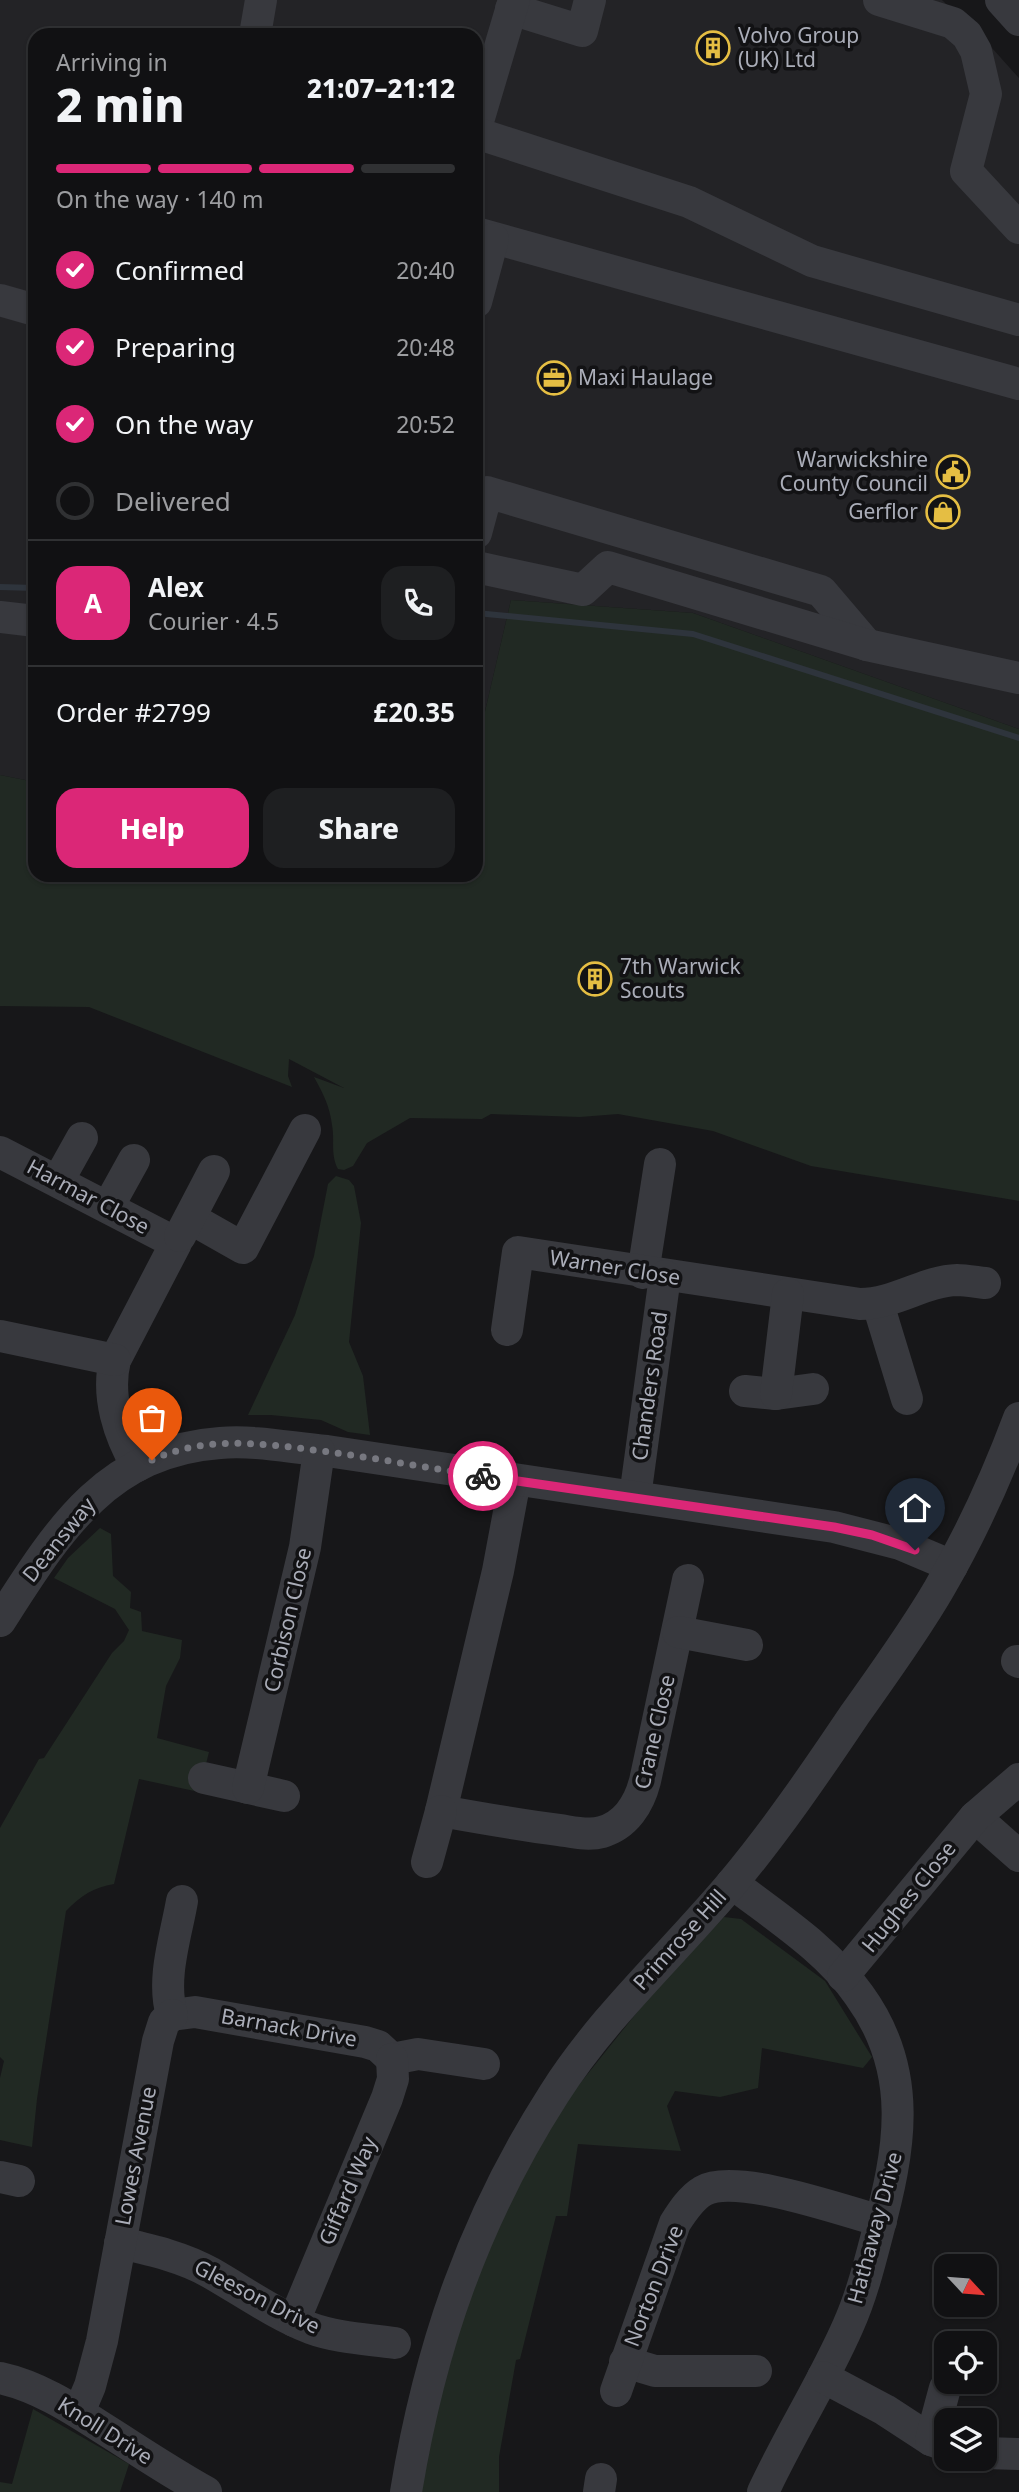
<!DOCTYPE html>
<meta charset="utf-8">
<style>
:root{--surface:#111113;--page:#1e1f21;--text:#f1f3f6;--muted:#9c9da0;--line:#303133;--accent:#db2777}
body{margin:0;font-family:"Noto Sans",sans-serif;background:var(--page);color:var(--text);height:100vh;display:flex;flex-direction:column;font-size:26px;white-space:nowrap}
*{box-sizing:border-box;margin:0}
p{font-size:23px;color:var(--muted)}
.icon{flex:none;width:38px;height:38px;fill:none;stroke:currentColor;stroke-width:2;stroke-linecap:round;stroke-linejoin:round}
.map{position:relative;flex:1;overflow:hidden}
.details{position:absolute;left:28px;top:28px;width:455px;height:854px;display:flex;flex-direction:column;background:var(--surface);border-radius:21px;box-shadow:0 2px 5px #0004,0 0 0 2px var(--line)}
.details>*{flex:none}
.needle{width:46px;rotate:116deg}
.tools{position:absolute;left:934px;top:2254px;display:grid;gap:14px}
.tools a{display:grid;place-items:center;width:63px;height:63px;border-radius:14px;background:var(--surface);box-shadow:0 2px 5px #0004,0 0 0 2px var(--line);font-size:35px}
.pin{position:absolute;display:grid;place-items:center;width:60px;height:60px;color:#fff;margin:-72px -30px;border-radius:50% 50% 50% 0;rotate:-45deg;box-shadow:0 0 7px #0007}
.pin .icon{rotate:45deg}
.courier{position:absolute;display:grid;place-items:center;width:70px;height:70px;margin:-35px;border:5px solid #db2777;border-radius:50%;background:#fff;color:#222;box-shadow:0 2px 9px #0007}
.summary em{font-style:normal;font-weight:800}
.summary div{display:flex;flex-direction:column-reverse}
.summary{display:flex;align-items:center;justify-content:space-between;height:119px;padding:0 28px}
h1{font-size:46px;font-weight:800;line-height:52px}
.bar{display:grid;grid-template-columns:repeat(4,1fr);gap:10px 7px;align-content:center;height:84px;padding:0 28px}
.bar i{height:9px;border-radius:5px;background:var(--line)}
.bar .on{background:var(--accent)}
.bar p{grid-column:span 4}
.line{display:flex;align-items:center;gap:18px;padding:0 28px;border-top:2px solid var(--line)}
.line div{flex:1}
.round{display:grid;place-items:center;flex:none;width:74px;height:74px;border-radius:21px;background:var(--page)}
ol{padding:0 28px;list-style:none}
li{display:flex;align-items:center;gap:21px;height:77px}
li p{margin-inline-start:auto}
li .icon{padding:7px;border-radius:50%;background:var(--accent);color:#fff;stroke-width:4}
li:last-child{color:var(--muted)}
li i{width:38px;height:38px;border:4px solid var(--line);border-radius:50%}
.button{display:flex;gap:14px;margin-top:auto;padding:14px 28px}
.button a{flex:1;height:80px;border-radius:21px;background:var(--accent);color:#fff;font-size:28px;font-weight:800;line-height:80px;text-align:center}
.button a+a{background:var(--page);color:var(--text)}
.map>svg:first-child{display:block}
.built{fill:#232326}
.green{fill:#212923}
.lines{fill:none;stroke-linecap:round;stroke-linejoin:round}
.stream{stroke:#2e343c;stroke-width:6}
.minor{stroke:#38393e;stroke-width:32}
.done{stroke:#777880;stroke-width:7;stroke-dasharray:0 12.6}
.route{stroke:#db2777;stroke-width:9}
.labels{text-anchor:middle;stroke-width:7;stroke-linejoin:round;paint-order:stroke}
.poi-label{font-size:21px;fill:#aaadb8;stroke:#121214;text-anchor:start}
.street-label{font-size:21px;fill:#aaadb8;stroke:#121214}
</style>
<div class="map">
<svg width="1019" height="2492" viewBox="0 0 1019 2492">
<rect width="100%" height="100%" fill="#171719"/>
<!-- built -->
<path class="built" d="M 0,0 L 942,0 L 992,48 L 1019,78 L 1019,729 L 693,613 L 511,600 L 476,750 L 476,35 L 35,35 L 35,782 L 0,775 Z"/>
<!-- green -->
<g class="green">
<path d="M 511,600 L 693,613 L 1019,729 L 1019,1201 L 811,1166 L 713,1131 L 618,1114 L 580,1117 L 491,1114 L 482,1119 L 410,1118 L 367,1143 L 353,1166 L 344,1170 L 338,1169 C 330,1154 335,1140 332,1125 C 330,1107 323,1093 314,1077 L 344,1088 L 289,1059 L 288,1076 L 292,1087 L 89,1007 L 0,1006 L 0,775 L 35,782 L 35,875 L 476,875 L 476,750 Z"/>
<path d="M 336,1176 L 349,1180 L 354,1186 L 361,1223 L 349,1342 L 363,1376 L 370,1435 L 348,1432 L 321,1420 L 271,1415 L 248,1415 L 295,1315 L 314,1256 L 328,1184 Z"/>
<path d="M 100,1528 L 111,1534 L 113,1576 L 131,1592 L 130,1608 L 141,1612 L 142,1631 L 182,1640 L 180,1658 L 166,1686 L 157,1738 L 209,1752 L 199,1792 L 139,1779 L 114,1884 C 94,1887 80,1896 66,1911 L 37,2099 L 32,2147 L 0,2140 L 0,2078 L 4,2061 L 0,2057 L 0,1828 L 39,1759 L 44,1758 L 112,1653 L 124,1641 L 129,1630 L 115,1609 L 54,1578 L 68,1558 Z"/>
<path d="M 724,1917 L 741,1919 L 825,1981 L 872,2057 L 863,2068 L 762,2048 L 758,2088 L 720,2097 L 675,2091 L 667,2106 L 681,2151 L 578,2144 L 567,2216 L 556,2216 L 520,2359 L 516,2360 L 499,2457 L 499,2492 L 414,2492 L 474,2268 L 562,2106 L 650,1996 Z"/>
<path d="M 33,2409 L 129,2464 L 120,2492 L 0,2492 L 0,2482 L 12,2484 Z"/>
</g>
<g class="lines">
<!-- stream -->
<g class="stream">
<path d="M 0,587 L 35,588"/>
<path d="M 476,613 L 693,634 L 1019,738"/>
</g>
<!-- minor -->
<g class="minor">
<path d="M 879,0 L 953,23 L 967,35 L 976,51 L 986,94 L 966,171 L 1019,228"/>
<path d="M 1001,0 L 1019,20"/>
<path d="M 511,9 L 582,31 L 590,0"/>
<path d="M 255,35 L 261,0"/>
<path d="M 476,128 L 514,0"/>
<path d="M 476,133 L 689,202 L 812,261 L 1019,320"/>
<path d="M 476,233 L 1019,384"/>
<path d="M 0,300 L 35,310"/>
<path d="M 476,302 L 493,239"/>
<path d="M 476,533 L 487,492 L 821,591 L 867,645"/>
<path d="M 476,567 L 583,590 L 608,567 L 867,645 L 1019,678"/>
<path d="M 0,617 L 35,621"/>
<path d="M 0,1152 L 176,1243 L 115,1360 C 106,1396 119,1435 137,1466"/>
<path d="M 58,1181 L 82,1138"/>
<path d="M 108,1207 L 134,1160"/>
<path d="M 190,1218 L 243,1248 L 305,1130"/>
<path d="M 180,1236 L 214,1171"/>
<path d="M 643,1273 L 660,1164"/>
<path d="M 878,1304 L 907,1399"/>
<path d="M 507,1330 L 518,1252 L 860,1304 C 895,1304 924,1281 957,1280 C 966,1280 976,1282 985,1283"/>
<path d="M 0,1336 L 115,1360"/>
<path d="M 745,1391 L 776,1394 L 813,1389"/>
<path d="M 776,1394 L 788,1294"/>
<path d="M 515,1480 L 498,1571 L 441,1811 C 480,1818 519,1825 559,1830 C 573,1832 588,1836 602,1832 C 626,1825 639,1804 645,1781 L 688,1580"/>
<path d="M 635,1497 L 665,1276"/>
<path d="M 0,1621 C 56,1534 105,1451 220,1443 C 256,1440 291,1448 327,1451 L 834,1527 L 900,1544 L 952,1566"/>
<path d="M 678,1632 L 747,1645"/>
<path d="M 1017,1661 L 1019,1662"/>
<path d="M 204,1778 L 284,1796"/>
<path d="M 248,1788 L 305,1547 L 319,1451"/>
<path d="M 975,1817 L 1019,1856"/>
<path d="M 427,1862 L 441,1811"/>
<path d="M 732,1883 C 776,1917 827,1949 859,1995 C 915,2072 900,2150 877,2235 C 869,2266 861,2297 848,2326 C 823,2383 789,2436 763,2492"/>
<path d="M 843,1976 L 975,1817 L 1019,1779"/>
<path d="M 172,2015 L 195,2012 L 365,2042 L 378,2046 L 392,2059"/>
<path d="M 172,2015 C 161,1979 176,1936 182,1901"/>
<path d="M 392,2059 L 418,2054 L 484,2064"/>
<path d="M 0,2177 L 19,2181"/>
<path d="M 120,2243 C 151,2250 183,2257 211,2273 C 244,2292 275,2314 310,2328 C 337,2338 367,2339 395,2343"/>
<path d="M 294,2321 L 387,2098 L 393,2079 L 392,2059"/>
<path d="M 625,2362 L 655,2371 L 756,2371"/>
<path d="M 823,2377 L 885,2410 L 931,2440 L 947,2446"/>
<path d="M 0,2378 C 37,2386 70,2407 101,2427 C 136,2449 170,2472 206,2492"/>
<path d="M 616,2391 L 675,2223 C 682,2212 691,2198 703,2191 C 735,2172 844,2211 881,2221"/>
<path d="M 79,2412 L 90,2386 L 102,2341 L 158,2041 L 164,2022 L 172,2015"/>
<path d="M 931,2440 L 945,2388"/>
<path d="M 985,2453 L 1019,2454"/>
<path d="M 406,2492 C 430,2346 474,2219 554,2094 C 604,2015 673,1954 733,1882 C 777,1829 816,1772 855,1714 C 884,1673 914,1632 939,1589 C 971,1534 997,1477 1019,1418"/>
<path d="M 599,2492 L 601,2479"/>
</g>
</g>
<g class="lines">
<!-- done -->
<path class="done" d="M 152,1460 C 204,1436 259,1443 314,1450 C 371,1457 427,1468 483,1476"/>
<!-- route -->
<path class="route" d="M 483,1476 L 834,1527 L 872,1535 L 915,1550"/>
</g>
<!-- icons -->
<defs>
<symbol id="building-ring" viewBox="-11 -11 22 22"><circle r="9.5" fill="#121214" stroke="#e5be43" stroke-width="1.5"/><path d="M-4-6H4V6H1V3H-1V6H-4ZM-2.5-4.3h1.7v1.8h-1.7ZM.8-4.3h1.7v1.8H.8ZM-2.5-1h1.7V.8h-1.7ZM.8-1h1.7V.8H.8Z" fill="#e5be43"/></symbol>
<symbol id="office-ring" viewBox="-11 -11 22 22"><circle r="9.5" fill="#121214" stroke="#e5be43" stroke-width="1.5"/><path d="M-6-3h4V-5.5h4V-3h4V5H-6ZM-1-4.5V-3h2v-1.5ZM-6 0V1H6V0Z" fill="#e5be43"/></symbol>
<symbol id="civic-ring" viewBox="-11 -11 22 22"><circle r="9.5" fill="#121214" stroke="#e5be43" stroke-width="1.5"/><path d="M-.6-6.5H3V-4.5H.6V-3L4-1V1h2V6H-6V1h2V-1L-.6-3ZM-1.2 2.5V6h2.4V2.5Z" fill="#e5be43"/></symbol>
<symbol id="shop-ring" viewBox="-11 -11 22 22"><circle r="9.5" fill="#121214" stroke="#e5be43" stroke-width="1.5"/><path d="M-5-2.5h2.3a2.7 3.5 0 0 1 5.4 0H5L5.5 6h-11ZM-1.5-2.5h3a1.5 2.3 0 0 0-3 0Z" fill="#e5be43"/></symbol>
</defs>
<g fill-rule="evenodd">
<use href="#building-ring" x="694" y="29" width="38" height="38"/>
<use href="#office-ring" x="535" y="359" width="38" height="38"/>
<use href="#civic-ring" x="934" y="453" width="38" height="38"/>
<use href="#shop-ring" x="924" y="493" width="38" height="38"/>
<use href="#building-ring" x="576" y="960" width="38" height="38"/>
</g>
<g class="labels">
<!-- poi labels -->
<g class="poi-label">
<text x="738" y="43">Volvo Group<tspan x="738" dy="24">(UK) Ltd</tspan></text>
<text x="578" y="385">Maxi Haulage</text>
<text x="928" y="467" text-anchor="end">Warwickshire<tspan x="928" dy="24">County Council</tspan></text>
<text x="918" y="519" text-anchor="end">Gerflor</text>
<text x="620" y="974">7th Warwick<tspan x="620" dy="24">Scouts</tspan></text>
</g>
<!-- street labels -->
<g class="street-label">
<text transform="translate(88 1197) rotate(28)" y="7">Harmar Close</text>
<text transform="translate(615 1268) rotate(9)" y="7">Warner Close</text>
<text transform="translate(650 1386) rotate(-82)" y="7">Chanders Road</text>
<text transform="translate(59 1540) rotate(-51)" y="7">Deansway</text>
<text transform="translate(288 1620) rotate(-77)" y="7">Corbison Close</text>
<text transform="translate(655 1732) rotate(-77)" y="7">Crane Close</text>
<text transform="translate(909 1897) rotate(-51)" y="7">Hughes Close</text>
<text transform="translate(680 1940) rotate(-48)" y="7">Primrose Hill</text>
<text transform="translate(289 2028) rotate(10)" y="7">Barnack Drive</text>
<text transform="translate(136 2156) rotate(-79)" y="7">Lowes Avenue</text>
<text transform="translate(348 2191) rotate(-67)" y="7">Giffard Way</text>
<text transform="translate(875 2228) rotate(-75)" y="7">Hathaway Drive</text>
<text transform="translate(654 2286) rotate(-69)" y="7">Norton Drive</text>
<text transform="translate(257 2297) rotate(27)" y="7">Gleeson Drive</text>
<text transform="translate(105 2431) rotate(32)" y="7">Knoll Drive</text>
</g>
</g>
</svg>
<div class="tools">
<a><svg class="needle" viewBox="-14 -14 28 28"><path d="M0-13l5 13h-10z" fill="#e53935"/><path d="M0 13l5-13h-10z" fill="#9c9da0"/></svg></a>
<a><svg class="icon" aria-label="locate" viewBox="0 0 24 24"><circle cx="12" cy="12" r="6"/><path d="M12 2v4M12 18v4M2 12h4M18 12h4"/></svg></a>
<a><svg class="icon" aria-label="layers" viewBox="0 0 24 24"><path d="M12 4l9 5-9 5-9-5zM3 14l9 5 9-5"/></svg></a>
</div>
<div class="pin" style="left:152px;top:1460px;background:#ea580c"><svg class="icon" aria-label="bag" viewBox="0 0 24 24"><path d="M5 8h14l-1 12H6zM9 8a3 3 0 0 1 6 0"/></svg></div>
<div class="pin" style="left:915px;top:1550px;background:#1f2937"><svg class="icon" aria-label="home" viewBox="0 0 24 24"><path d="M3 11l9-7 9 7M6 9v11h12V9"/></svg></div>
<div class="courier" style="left:483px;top:1476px"><svg class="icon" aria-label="bike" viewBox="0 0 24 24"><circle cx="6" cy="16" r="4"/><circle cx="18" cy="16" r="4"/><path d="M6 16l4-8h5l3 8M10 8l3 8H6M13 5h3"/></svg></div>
<section class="details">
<div class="summary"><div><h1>2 min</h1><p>Arriving in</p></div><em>21:07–21:12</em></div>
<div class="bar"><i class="on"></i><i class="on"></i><i class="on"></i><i></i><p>On the way · 140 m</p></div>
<ol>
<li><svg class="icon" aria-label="check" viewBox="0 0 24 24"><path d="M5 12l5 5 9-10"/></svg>Confirmed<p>20:40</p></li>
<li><svg class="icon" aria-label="check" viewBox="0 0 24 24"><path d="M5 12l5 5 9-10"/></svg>Preparing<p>20:48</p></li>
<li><svg class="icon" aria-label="check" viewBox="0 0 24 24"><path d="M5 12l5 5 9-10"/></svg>On the way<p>20:52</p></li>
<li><i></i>Delivered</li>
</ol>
<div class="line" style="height:126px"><b class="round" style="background:var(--accent);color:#fff">A</b><div><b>Alex</b><p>Courier · 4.5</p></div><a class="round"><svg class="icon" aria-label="phone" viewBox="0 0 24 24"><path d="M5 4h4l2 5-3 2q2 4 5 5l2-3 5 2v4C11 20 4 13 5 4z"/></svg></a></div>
<div class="line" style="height:91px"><div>Order #2799</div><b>£20.35</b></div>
<div class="button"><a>Help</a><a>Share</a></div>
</section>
</div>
